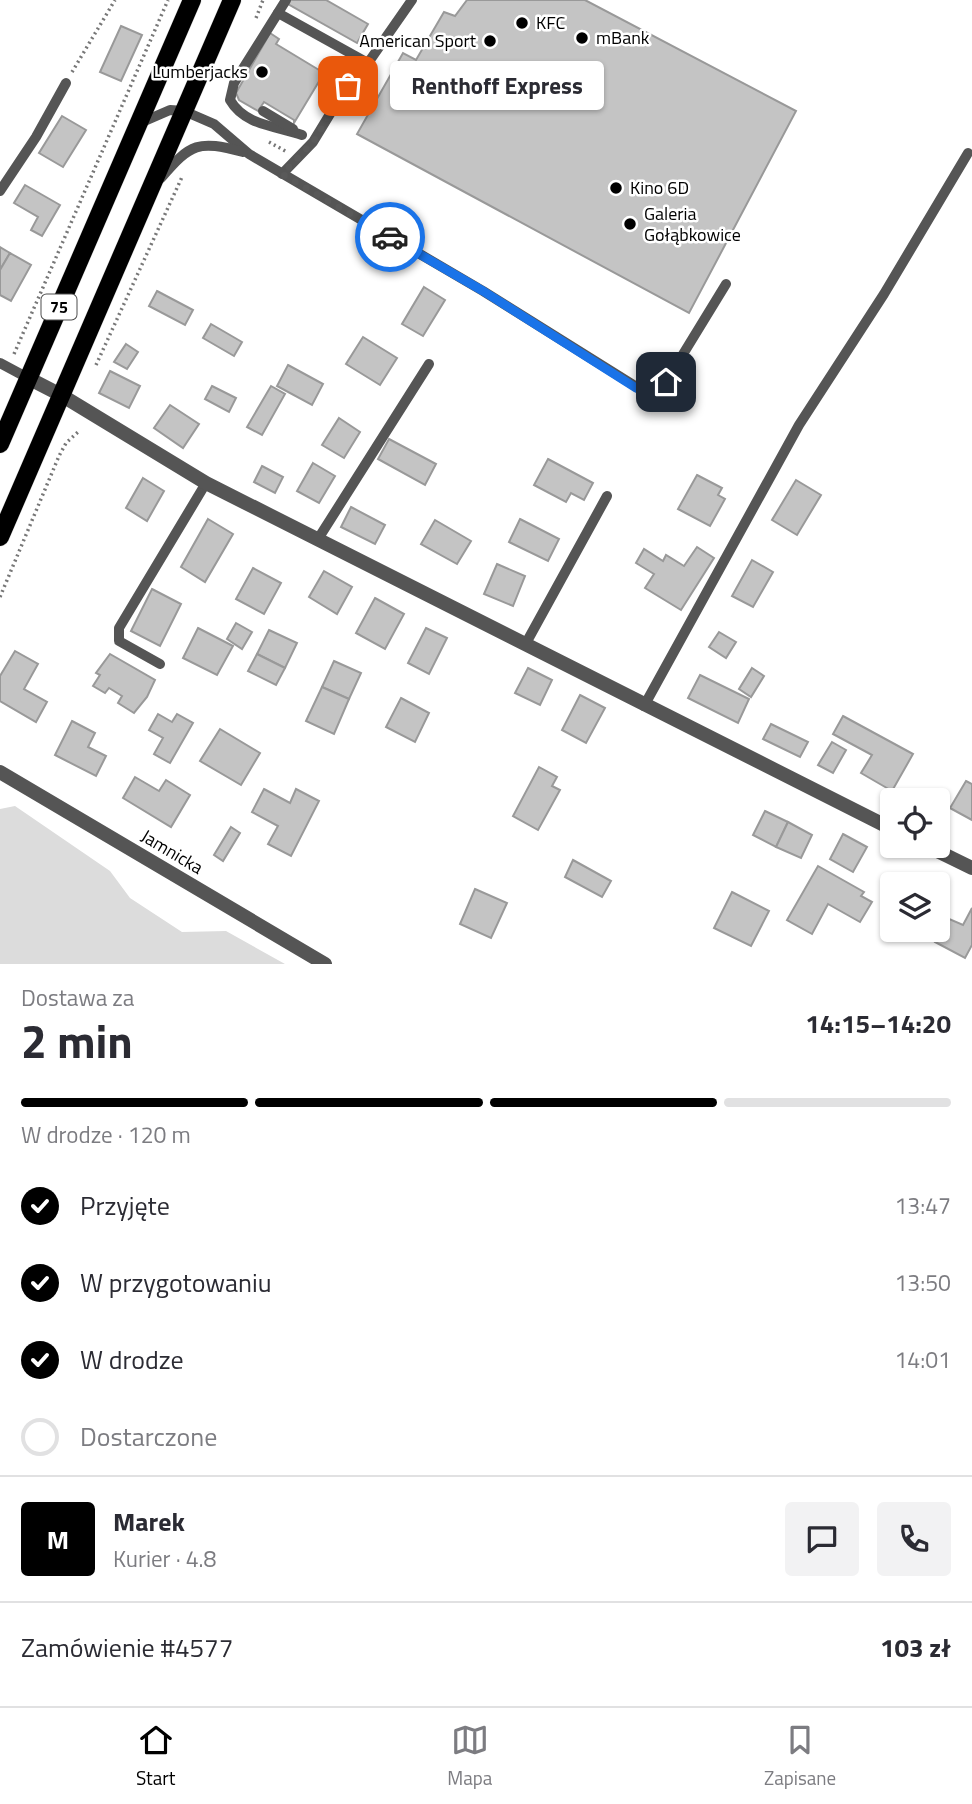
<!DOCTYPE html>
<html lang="pl">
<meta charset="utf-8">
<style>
:root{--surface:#fff;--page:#f2f2f3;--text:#2b2b33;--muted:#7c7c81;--line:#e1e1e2;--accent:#000}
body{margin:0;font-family:"Titillium Web",sans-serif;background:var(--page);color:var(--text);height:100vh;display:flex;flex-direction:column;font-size:26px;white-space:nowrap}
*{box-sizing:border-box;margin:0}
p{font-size:23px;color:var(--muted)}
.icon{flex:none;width:38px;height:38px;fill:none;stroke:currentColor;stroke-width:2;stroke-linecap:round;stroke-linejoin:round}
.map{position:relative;height:964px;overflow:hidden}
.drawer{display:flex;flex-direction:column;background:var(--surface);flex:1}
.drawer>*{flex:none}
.fabs{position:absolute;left:880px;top:788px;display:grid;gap:14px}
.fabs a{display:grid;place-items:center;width:70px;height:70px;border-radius:7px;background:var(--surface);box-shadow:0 2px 5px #0004;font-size:35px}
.pin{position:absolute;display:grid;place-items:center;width:60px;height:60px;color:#fff;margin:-30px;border-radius:14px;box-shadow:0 4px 10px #0006}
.courier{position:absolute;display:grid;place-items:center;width:70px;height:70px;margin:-35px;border:5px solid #1a73e8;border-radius:50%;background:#fff;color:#222;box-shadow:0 2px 9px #0007}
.bubble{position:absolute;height:49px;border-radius:7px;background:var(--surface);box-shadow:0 2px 5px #0004;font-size:23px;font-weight:700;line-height:49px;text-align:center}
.headline em{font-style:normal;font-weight:700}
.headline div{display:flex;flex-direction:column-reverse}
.headline{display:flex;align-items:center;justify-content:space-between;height:119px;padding:0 21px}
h1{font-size:46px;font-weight:700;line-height:52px}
.bar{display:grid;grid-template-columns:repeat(4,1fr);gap:10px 7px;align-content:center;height:84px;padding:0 21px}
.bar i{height:9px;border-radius:5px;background:var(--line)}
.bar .on{background:var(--accent)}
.bar p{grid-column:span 4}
.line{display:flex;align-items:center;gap:18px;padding:0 21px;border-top:2px solid var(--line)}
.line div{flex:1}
.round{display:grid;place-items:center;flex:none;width:74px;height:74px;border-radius:7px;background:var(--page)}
ol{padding:0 21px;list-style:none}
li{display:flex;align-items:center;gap:21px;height:77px}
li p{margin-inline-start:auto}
li .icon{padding:7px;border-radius:50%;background:var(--accent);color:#fff;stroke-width:4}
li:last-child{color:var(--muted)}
li i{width:38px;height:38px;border:4px solid var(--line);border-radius:50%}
.tab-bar{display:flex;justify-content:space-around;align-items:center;height:98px;border-top:2px solid var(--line);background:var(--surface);font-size:19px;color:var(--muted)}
.tab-bar a{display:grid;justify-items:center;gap:4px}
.tab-bar .on{color:var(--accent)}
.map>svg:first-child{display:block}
.green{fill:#dcdcdc}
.building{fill:#c4c4c4;stroke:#999;stroke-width:2}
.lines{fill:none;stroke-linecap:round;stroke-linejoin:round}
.primary-casing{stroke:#dbdbdb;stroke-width:19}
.path{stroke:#777;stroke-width:3.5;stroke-dasharray:2 3.5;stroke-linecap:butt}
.service{stroke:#555;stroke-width:10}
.minor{stroke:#555;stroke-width:14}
.tertiary{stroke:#555;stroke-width:14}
.primary{stroke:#000;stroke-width:18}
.done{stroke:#595959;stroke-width:7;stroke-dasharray:0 12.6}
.route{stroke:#1a73e8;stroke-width:9}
.poi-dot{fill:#000;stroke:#fff;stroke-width:2.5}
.labels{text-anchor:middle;stroke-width:5;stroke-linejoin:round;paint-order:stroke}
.shield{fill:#fff;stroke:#4c4c4c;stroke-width:2}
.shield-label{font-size:16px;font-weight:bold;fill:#000}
.poi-label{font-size:18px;fill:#000;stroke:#fff;text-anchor:start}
.street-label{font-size:18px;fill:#000;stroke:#fff}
</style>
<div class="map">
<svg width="972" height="964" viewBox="0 0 972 964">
<rect width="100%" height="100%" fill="#fff"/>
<!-- green -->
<path class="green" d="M 15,806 L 110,871 L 130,898 L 182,932 L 226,931 L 285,964 L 0,964 L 0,809 Z"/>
<!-- building -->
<g class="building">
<path d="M 290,0 L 326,0 L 368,24 L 357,43 L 288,4 Z"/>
<path d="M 467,0 L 585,0 L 796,111 L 689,313 L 357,134 L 403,53 L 416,60 L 444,12 L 455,16 Z"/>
<path d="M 121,26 L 142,35 L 121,81 L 100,72 Z"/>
<path d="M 270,33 L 279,39 L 276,44 L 324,73 L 294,123 L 294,120 L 264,102 L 258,111 L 239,100 L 236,93 Z"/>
<path d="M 62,116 L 86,130 L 63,167 L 39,153 Z"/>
<path d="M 25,185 L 60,205 L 42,236 L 31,230 L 38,217 L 14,203 Z"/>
<path d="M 0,247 L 10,253 L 0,270 Z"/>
<path d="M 10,253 L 31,265 L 11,301 L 0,295 L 0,270 Z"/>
<path d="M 424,287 L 445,300 L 423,336 L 402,324 Z"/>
<path d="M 157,291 L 193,310 L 185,325 L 149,306 Z"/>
<path d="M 211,324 L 242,342 L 234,356 L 203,338 Z"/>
<path d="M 363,337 L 397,358 L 380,385 L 346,364 Z"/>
<path d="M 126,344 L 138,352 L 127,369 L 114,362 Z"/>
<path d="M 288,365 L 323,384 L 312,405 L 277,386 Z"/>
<path d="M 110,371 L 140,386 L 129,408 L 99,393 Z"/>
<path d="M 212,386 L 236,398 L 229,412 L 205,399 Z"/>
<path d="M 271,386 L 285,394 L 262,435 L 247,427 Z"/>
<path d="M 170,405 L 199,424 L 183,448 L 154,428 Z"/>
<path d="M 339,418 L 360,432 L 344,458 L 322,445 Z"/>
<path d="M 389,439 L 436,464 L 425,485 L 378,459 Z"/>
<path d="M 548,459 L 593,483 L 584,500 L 571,493 L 566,502 L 534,485 Z"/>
<path d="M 313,463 L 335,476 L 319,503 L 297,491 Z"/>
<path d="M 262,466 L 283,477 L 275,493 L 254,482 Z"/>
<path d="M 697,475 L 722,488 L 718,495 L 725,499 L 710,526 L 678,509 Z"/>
<path d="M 143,478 L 164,491 L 147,521 L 126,508 Z"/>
<path d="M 796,480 L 821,495 L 797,535 L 772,520 Z"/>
<path d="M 351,507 L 385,525 L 375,544 L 341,527 Z"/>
<path d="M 208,519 L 233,534 L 205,582 L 181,567 Z"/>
<path d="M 520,519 L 559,539 L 548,561 L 509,542 Z"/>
<path d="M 435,520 L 471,541 L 457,564 L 421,544 Z"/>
<path d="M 697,547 L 714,558 L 681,610 L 645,588 L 654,574 L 636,563 L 644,549 L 663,561 L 666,555 L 684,566 Z"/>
<path d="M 752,560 L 773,572 L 753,607 L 732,596 Z"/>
<path d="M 497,564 L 525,576 L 513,606 L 484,594 Z"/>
<path d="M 253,568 L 281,583 L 264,614 L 236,599 Z"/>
<path d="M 324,571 L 352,587 L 337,614 L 309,597 Z"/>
<path d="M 152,589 L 181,604 L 160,646 L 131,631 Z"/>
<path d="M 375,598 L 404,614 L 385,649 L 356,633 Z"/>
<path d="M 236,623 L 252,632 L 242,649 L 227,639 Z"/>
<path d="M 198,628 L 233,646 L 217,675 L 183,658 Z"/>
<path d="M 426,628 L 447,638 L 429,674 L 408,663 Z"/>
<path d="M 269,630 L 297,643 L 285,668 L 257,654 Z"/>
<path d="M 719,632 L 736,642 L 726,658 L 709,647 Z"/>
<path d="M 15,651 L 38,664 L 24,689 L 47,702 L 36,722 L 0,701 L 0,676 Z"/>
<path d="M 110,654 L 155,680 L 147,697 L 134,713 L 118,703 L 122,696 L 109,688 L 105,693 L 93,686 L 100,675 L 96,673 Z"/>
<path d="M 257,654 L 285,668 L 276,685 L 248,671 Z"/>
<path d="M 334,661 L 361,673 L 349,699 L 322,687 Z"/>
<path d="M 528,668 L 552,680 L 540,705 L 515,693 Z"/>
<path d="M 752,668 L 764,676 L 751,697 L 739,689 Z"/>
<path d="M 700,675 L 749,699 L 738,723 L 688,698 Z"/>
<path d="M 322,687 L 349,699 L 334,734 L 306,721 Z"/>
<path d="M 580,695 L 605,708 L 586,743 L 562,730 Z"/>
<path d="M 401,698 L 429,713 L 415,742 L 386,727 Z"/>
<path d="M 158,714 L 172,722 L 177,714 L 193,723 L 170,763 L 154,754 L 163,738 L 149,730 Z"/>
<path d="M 843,716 L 913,754 L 892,791 L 861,773 L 872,755 L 833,734 Z"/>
<path d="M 72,721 L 95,733 L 88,747 L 106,756 L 96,776 L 55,755 Z"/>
<path d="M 771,724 L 808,742 L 800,757 L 763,739 Z"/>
<path d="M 220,729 L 260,753 L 241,785 L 200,761 Z"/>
<path d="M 832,742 L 846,750 L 833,773 L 818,765 Z"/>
<path d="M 539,767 L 557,777 L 552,786 L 560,790 L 538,830 L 513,816 Z"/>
<path d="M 135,777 L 159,791 L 166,780 L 190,795 L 171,827 L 123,798 Z"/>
<path d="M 966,781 L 972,784 L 972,820 L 950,808 Z"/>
<path d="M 264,789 L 290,803 L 296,789 L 319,801 L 291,856 L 268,844 L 278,826 L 252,812 Z"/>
<path d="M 765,811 L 788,822 L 776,847 L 753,835 Z"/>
<path d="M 788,822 L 812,835 L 801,858 L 776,847 Z"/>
<path d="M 231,827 L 240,833 L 223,861 L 214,855 Z"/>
<path d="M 843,834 L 867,847 L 853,872 L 830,859 Z"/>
<path d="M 573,860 L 611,881 L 602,897 L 565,877 Z"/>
<path d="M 818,866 L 864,892 L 861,896 L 872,902 L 860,922 L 828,904 L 812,934 L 787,920 Z"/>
<path d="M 475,889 L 507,903 L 491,938 L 460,924 Z"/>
<path d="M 732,892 L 769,911 L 751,946 L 714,928 Z"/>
<path d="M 972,908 L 972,945 L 965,958 L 935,942 L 947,918 L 963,925 Z"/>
</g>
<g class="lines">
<defs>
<g id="primary">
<path d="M 0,444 L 192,0"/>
<path d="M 0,537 L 232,0"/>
</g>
</defs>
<!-- primary casing -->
<use href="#primary" class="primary-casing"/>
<!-- path -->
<g class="path">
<path d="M 256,18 L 263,0"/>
<path d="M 72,72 L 115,0"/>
<path d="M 269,142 L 287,152"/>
<path d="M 14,354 L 168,0"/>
<path d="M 96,365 L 182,177"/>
<path d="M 0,597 L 59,456 L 66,443 L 78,432"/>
</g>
<!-- service -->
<g class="service">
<path d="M 286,0 L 234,83 L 230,100 C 245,126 277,126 302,135"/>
<path d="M 278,13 L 368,63"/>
<path d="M 263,111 L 293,129"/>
<path d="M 140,123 L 170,110 L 184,111 L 214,124 L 249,154 L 483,291 L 643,391 L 657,390 L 666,382 L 726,284"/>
<path d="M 282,174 L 313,142 L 347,86 L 368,63 L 412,0"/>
<path d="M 161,178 C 191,143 198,140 243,152"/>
<path d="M 0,191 L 36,137 L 66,83"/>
<path d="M 0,363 L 28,378"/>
<path d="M 318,539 L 429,364"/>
<path d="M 525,645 L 607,496"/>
<path d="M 160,664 L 119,641 L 119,628 L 206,483"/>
<path d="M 644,706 L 799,425 L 884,294 L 968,153"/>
</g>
<!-- minor -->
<path class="minor" d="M 0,772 L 325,964"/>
<!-- tertiary -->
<g class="tertiary">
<path d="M 28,378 L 61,395 L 206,483 L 892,829"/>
<path d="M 925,845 L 972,868"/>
</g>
<!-- primary -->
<use href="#primary" class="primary"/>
</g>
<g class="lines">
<!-- done -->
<path class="done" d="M 348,86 L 313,142 L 282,174 L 390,237"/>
<!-- route -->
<path class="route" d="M 390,237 L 483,291 L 636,388 C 648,394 657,392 666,382"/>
</g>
<!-- markers -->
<g class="poi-dot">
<circle cx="522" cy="23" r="7"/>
<circle cx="582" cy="38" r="7"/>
<circle cx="490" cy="41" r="7"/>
<circle cx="262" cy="72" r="7"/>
<circle cx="616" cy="188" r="7"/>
<circle cx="630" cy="224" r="7"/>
</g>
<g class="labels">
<!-- shield labels -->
<rect class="shield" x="41.5" y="294.5" width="35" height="25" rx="5"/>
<g class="shield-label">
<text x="59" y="313">75</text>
</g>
<!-- poi labels -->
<g class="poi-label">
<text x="536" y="29">KFC</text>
<text x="596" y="44">mBank</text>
<text x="476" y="47" text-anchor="end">American Sport</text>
<text x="248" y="78" text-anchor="end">Lumberjacks</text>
<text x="630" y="194">Kino 6D</text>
<text x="644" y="220">Galeria<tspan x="644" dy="21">Gołąbkowice</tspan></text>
</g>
<!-- street labels -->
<g class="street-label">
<text transform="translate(172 852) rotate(31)" y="6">Jamnicka</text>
</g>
</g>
</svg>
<div class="fabs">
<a><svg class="icon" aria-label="locate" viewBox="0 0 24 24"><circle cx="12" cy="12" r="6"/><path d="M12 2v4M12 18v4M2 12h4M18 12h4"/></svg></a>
<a><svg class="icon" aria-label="layers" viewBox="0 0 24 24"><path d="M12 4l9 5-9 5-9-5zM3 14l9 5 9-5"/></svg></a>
</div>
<div class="pin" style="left:348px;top:86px;background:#ea580c"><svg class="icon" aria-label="bag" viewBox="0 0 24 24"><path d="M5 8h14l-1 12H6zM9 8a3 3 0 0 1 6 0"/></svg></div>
<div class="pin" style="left:666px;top:382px;background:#1f2937"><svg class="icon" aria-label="home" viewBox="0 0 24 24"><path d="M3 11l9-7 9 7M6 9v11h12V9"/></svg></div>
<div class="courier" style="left:390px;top:237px"><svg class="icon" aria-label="car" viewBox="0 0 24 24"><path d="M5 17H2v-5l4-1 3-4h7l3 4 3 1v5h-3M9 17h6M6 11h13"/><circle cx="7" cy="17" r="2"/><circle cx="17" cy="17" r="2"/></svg></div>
<div class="bubble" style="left:390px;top:61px;width:214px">Renthoff Express</div>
</div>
<section class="drawer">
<div class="headline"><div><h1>2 min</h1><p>Dostawa za</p></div><em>14:15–14:20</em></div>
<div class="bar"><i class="on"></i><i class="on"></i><i class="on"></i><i></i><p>W drodze · 120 m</p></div>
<ol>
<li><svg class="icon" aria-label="check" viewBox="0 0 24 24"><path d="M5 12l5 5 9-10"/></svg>Przyjęte<p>13:47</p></li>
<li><svg class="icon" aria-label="check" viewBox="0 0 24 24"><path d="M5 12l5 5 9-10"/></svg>W przygotowaniu<p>13:50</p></li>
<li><svg class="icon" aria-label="check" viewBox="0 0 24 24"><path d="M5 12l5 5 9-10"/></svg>W drodze<p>14:01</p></li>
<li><i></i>Dostarczone</li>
</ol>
<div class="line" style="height:126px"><b class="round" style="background:var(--accent);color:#fff">M</b><div><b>Marek</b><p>Kurier · 4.8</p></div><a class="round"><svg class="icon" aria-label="chat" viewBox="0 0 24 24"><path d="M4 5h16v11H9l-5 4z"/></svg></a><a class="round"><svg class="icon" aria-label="phone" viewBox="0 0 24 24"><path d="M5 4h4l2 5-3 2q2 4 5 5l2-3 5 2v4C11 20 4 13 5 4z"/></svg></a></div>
<div class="line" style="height:91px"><div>Zamówienie #4577</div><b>103 zł</b></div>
</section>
<nav class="tab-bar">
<a class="on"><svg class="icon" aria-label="home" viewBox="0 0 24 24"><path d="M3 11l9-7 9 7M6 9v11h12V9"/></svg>Start</a>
<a><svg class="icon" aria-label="map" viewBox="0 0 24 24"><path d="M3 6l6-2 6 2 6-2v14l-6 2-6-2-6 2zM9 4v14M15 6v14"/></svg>Mapa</a>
<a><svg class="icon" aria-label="saved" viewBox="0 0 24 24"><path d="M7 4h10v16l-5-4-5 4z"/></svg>Zapisane</a>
</nav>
